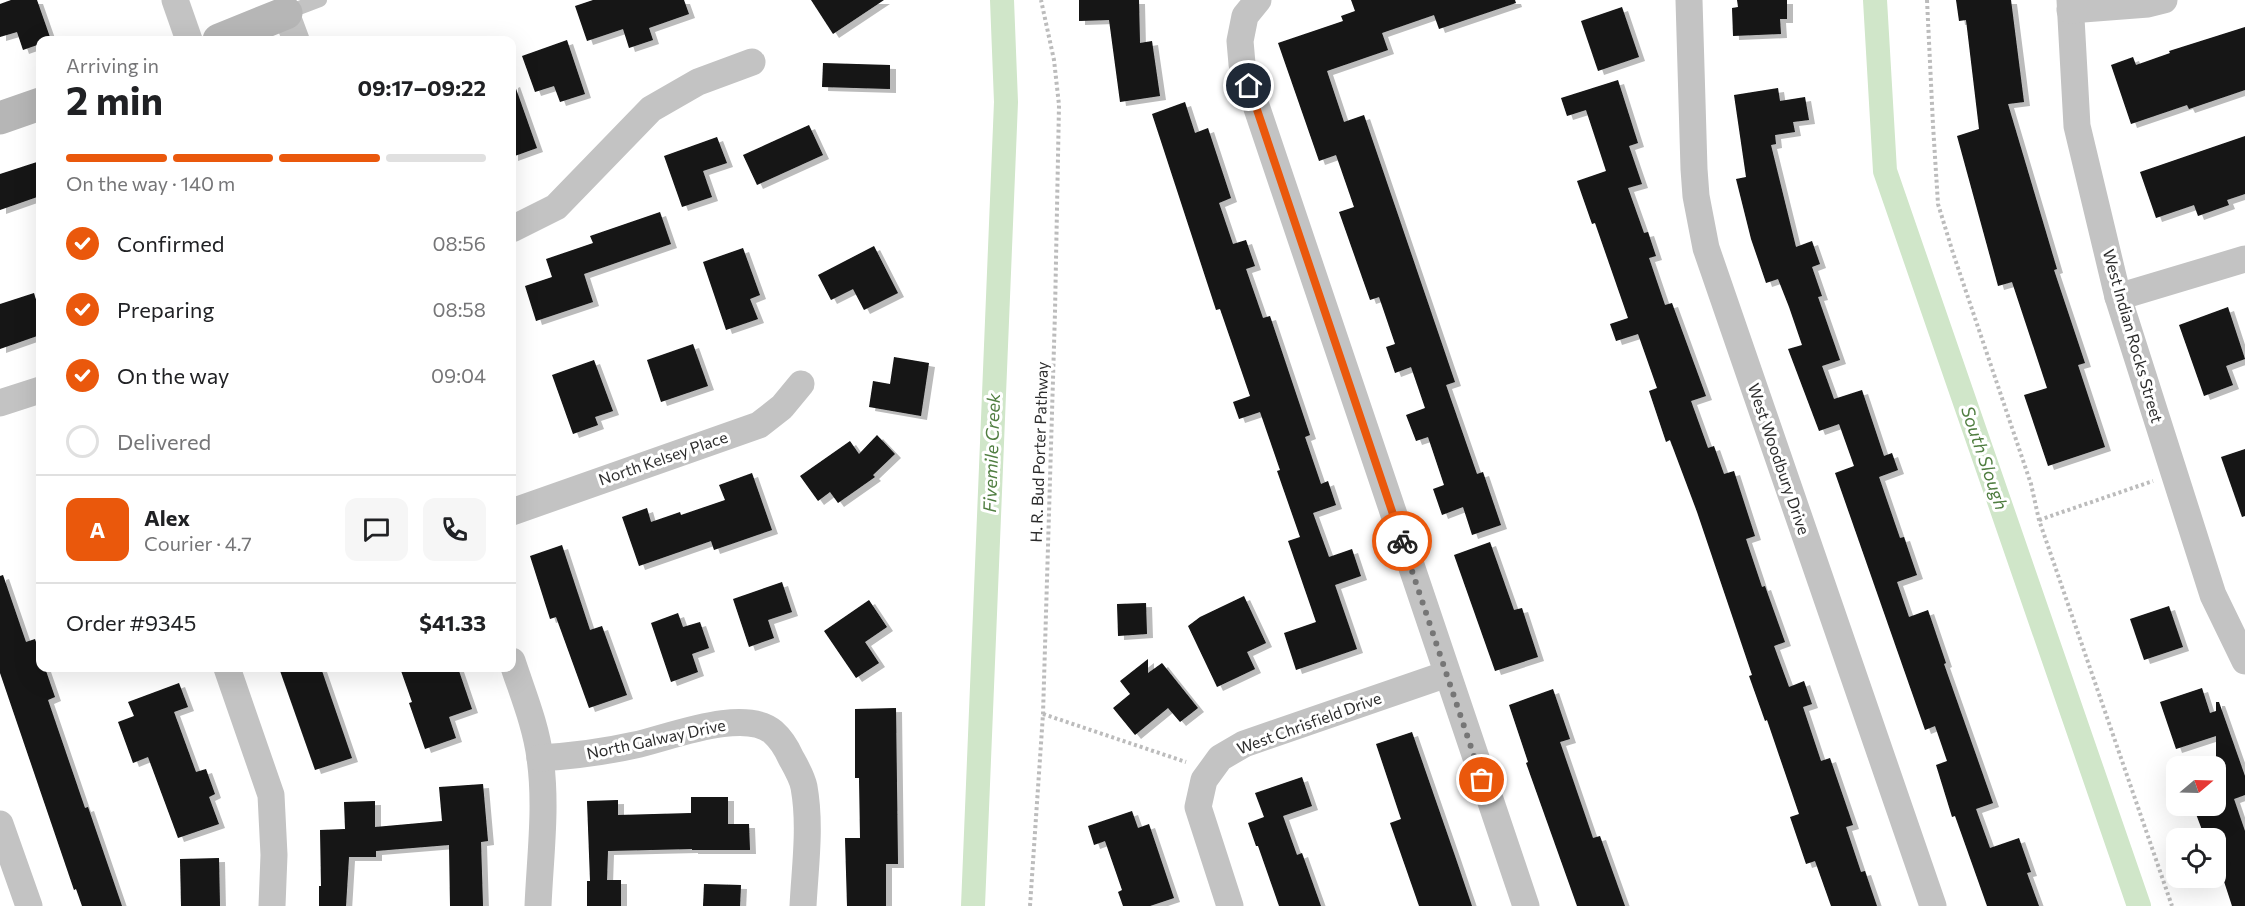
<!DOCTYPE html>
<meta charset="utf-8">
<style>
:root{--surface:#fff;--page:#f6f6f6;--text:#202124;--muted:#757577;--line:#e0e0e0;--accent:#ea580c}
body{margin:0;font-family:Commissioner,sans-serif;background:var(--page);color:var(--text);height:100vh;display:flex;flex-direction:column;font-size:22px;white-space:nowrap}
*{box-sizing:border-box;margin:0}
p{font-size:20px;color:var(--muted)}
.icon{flex:none;width:33px;height:33px;fill:none;stroke:currentColor;stroke-width:2;stroke-linecap:round;stroke-linejoin:round}
.map{position:relative;flex:1;overflow:hidden}
.details{position:absolute;left:36px;top:36px;width:480px;height:636px;display:flex;flex-direction:column;background:var(--surface);border-radius:12px;box-shadow:0 6px 24px #0002}
.details>*{flex:none}
.needle{width:39px;rotate:71deg}
.tools{position:absolute;left:2166px;top:756px;display:grid;gap:12px}
.tools a{display:grid;place-items:center;width:60px;height:60px;border-radius:12px;background:var(--surface);box-shadow:0 6px 24px #0002;font-size:30px}
.pin{position:absolute;display:grid;place-items:center;width:51px;height:51px;color:#fff;margin:-26px;border:3px solid #fff;border-radius:50%;box-shadow:0 2px 6px #0007}
.courier{position:absolute;display:grid;place-items:center;width:60px;height:60px;margin:-30px;border:4px solid #ea580c;border-radius:50%;background:#fff;color:#222;box-shadow:0 2px 8px #0007}
.head em{font-style:normal;font-weight:700}
.head div{display:flex;flex-direction:column-reverse}
.head{display:flex;align-items:center;justify-content:space-between;height:102px;padding:0 30px}
h1{font-size:39px;font-weight:700;line-height:45px}
.bar{display:grid;grid-template-columns:repeat(4,1fr);gap:9px 6px;align-content:center;height:72px;padding:0 30px}
.bar i{height:8px;border-radius:4px;background:var(--line)}
.bar .current{background:var(--accent)}
.bar p{grid-column:span 4}
.line{display:flex;align-items:center;gap:15px;padding:0 30px;border-top:2px solid var(--line)}
.line div{flex:1}
.round{display:grid;place-items:center;flex:none;width:63px;height:63px;border-radius:12px;background:var(--page)}
ol{padding:0 30px;list-style:none}
li{display:flex;align-items:center;gap:18px;height:66px}
li p{margin-inline-start:auto}
li .icon{padding:6px;border-radius:50%;background:var(--accent);color:#fff;stroke-width:4}
li:last-child{color:var(--muted)}
li i{width:33px;height:33px;border:3px solid var(--line);border-radius:50%}
.map>svg:first-child{display:block}
.lines{fill:none;stroke-linecap:round;stroke-linejoin:round}
.canal{stroke:#d0e6c9;stroke-width:24}
.building{fill:#131313;filter:url(#shadow)}
.path{stroke:#bcbcbc;stroke-width:4;stroke-dasharray:3 3;stroke-linecap:butt}
.lane{stroke:#c3c3c3;stroke-width:14}
.street{stroke:#c3c3c3;stroke-width:27}
.secondary{stroke:#b6b6b6;stroke-width:33}
.done{stroke:#767676;stroke-width:6;stroke-dasharray:0 10.8}
.route{stroke:#ea580c;stroke-width:8}
.labels{text-anchor:middle;stroke-width:6;stroke-linejoin:round;paint-order:stroke}
.street-label{font-size:16px;fill:#2c2c2c;stroke:#fff}
.water-label{font-size:18px;font-style:italic;fill:#507e41;stroke:#fff}
</style>
<div class="map">
<svg width="2245" height="906" viewBox="0 0 2245 906">
<defs>
<filter id="shadow"><feDropShadow dx="6" dy="4" stdDeviation="0" flood-color="#0004"/></filter>
</defs>
<rect width="100%" height="100%" fill="#fff"/>
<g class="lines">
<!-- canal -->
<g class="canal">
<path d="M 1875,0 L 1885,171 L 2139,906"/>
<path d="M 973,906 L 1006,102 L 1002,0"/>
</g>
</g>
<!-- building -->
<g class="building">
<path d="M 11,0 L 37,0 L 51,40 L 40,40 L 40,44 L 23,50 L 17,32 L 0,37 L 0,4 Z"/>
<path d="M 593,0 L 684,0 L 689,14 L 649,28 L 653,40 L 629,48 L 623,29 L 587,41 L 575,6 Z"/>
<path d="M 811,0 L 884,0 L 833,34 Z"/>
<path d="M 1079,0 L 1139,0 L 1140,43 L 1152,41 L 1160,96 L 1120,102 L 1109,20 L 1079,21 Z"/>
<path d="M 1351,0 L 1515,0 L 1516,3 L 1439,29 L 1434,15 L 1382,33 L 1388,50 L 1327,71 L 1344,122 L 1364,115 L 1455,382 L 1446,385 L 1477,474 L 1483,472 L 1501,525 L 1472,535 L 1463,507 L 1442,515 L 1433,489 L 1444,485 L 1428,437 L 1416,441 L 1406,415 L 1425,408 L 1411,367 L 1395,373 L 1386,347 L 1395,344 L 1379,297 L 1370,300 L 1339,212 L 1354,207 L 1336,155 L 1319,161 L 1278,43 L 1343,21 L 1341,16 L 1355,11 Z"/>
<path d="M 1737,0 L 1787,0 L 1787,19 L 1780,19 L 1781,34 L 1733,36 L 1732,8 L 1738,7 Z"/>
<path d="M 1956,0 L 2011,0 L 2024,102 L 2008,104 L 2057,269 L 2054,270 L 2085,363 L 2078,365 L 2105,447 L 2048,466 L 2024,395 L 2047,388 L 2012,282 L 1998,286 L 1957,136 L 1979,129 L 1966,20 L 1959,21 Z"/>
<path d="M 1622,7 L 1639,57 L 1598,71 L 1581,21 Z"/>
<path d="M 2245,27 L 2245,90 L 2189,109 L 2187,105 L 2131,124 L 2111,65 L 2133,57 L 2136,65 L 2170,53 L 2169,51 Z"/>
<path d="M 567,40 L 585,94 L 560,102 L 554,86 L 535,92 L 522,56 Z"/>
<path d="M 823,63 L 890,65 L 890,89 L 822,87 Z"/>
<path d="M 1618,80 L 1638,143 L 1629,146 L 1642,184 L 1628,188 L 1644,233 L 1648,232 L 1656,256 L 1649,258 L 1665,305 L 1672,303 L 1706,396 L 1691,401 L 1708,448 L 1714,446 L 1724,474 L 1734,471 L 1755,536 L 1746,539 L 1762,587 L 1765,586 L 1785,642 L 1774,646 L 1789,687 L 1804,681 L 1812,704 L 1803,707 L 1821,761 L 1830,758 L 1853,825 L 1846,827 L 1861,872 L 1865,871 L 1877,906 L 1831,906 L 1815,861 L 1806,864 L 1790,817 L 1799,814 L 1767,720 L 1765,721 L 1749,676 L 1752,675 L 1697,512 L 1670,440 L 1666,442 L 1649,391 L 1657,388 L 1638,334 L 1616,341 L 1610,324 L 1628,318 L 1595,223 L 1592,224 L 1577,181 L 1606,171 L 1586,110 L 1567,116 L 1561,98 Z"/>
<path d="M 514,83 L 537,148 L 512,157 L 512,84 Z"/>
<path d="M 1778,88 L 1780,101 L 1805,97 L 1809,120 L 1793,122 L 1795,132 L 1775,135 L 1776,144 L 1771,145 L 1796,247 L 1812,241 L 1820,264 L 1812,267 L 1822,296 L 1818,297 L 1840,360 L 1822,366 L 1834,399 L 1862,390 L 1884,456 L 1892,453 L 1898,470 L 1879,477 L 1900,538 L 1904,537 L 1917,575 L 1897,582 L 1909,617 L 1928,610 L 1946,663 L 1944,664 L 1993,803 L 1976,809 L 1990,848 L 2019,838 L 2031,872 L 2027,873 L 2039,906 L 1987,906 L 1955,816 L 1952,817 L 1936,765 L 1947,761 L 1935,726 L 1925,730 L 1835,473 L 1854,466 L 1839,424 L 1819,431 L 1788,349 L 1802,345 L 1789,307 L 1778,279 L 1766,283 L 1751,239 L 1736,179 L 1746,177 L 1734,95 Z"/>
<path d="M 1185,102 L 1195,133 L 1208,128 L 1231,198 L 1219,203 L 1233,244 L 1246,240 L 1255,266 L 1246,269 L 1263,318 L 1270,316 L 1310,435 L 1305,437 L 1321,484 L 1328,481 L 1336,505 L 1313,513 L 1329,557 L 1352,549 L 1361,576 L 1335,585 L 1357,649 L 1296,670 L 1284,633 L 1316,622 L 1288,541 L 1300,537 L 1277,471 L 1280,470 L 1260,412 L 1239,419 L 1233,402 L 1250,396 L 1220,309 L 1216,310 L 1152,114 Z"/>
<path d="M 809,125 L 823,155 L 757,185 L 743,155 Z"/>
<path d="M 2245,136 L 2245,194 L 2227,200 L 2229,205 L 2198,216 L 2194,205 L 2156,218 L 2140,172 Z"/>
<path d="M 717,137 L 727,163 L 703,171 L 712,197 L 682,207 L 664,156 Z"/>
<path d="M 40,161 L 40,196 L 0,210 L 0,174 Z"/>
<path d="M 660,212 L 671,244 L 584,274 L 593,302 L 536,321 L 525,286 L 552,277 L 546,259 L 593,243 L 590,236 Z"/>
<path d="M 874,246 L 898,293 L 864,310 L 853,289 L 831,300 L 818,275 Z"/>
<path d="M 743,248 L 760,295 L 750,299 L 758,319 L 726,330 L 703,262 Z"/>
<path d="M 34,293 L 40,313 L 40,335 L 0,349 L 0,304 Z"/>
<path d="M 2228,307 L 2245,359 L 2226,366 L 2233,385 L 2204,396 L 2179,325 Z"/>
<path d="M 693,344 L 708,386 L 661,402 L 647,360 Z"/>
<path d="M 894,357 L 929,363 L 921,416 L 869,407 L 873,381 L 890,384 Z"/>
<path d="M 594,360 L 613,411 L 595,417 L 598,425 L 573,434 L 552,375 Z"/>
<path d="M 877,435 L 895,454 L 873,475 L 875,477 L 838,503 L 830,492 L 818,501 L 800,476 L 850,441 L 859,454 Z"/>
<path d="M 2245,449 L 2245,516 L 2242,517 L 2221,457 Z"/>
<path d="M 752,473 L 772,530 L 714,550 L 711,541 L 639,566 L 622,517 L 647,508 L 651,522 L 680,512 L 681,515 L 725,500 L 719,485 Z"/>
<path d="M 1490,542 L 1514,610 L 1522,608 L 1538,657 L 1495,671 L 1454,555 Z"/>
<path d="M 562,545 L 590,630 L 602,626 L 627,695 L 589,708 L 556,617 L 550,619 L 530,556 Z"/>
<path d="M 3,575 L 26,642 L 35,639 L 40,654 L 40,668 L 45,668 L 55,697 L 48,700 L 85,808 L 88,807 L 122,906 L 82,906 L 76,889 L 74,890 L 0,673 L 0,576 Z"/>
<path d="M 782,582 L 792,612 L 768,620 L 774,638 L 749,647 L 733,599 Z"/>
<path d="M 1244,596 L 1266,643 L 1247,652 L 1255,669 L 1217,687 L 1188,626 L 1200,617 Z"/>
<path d="M 869,600 L 887,627 L 865,642 L 879,663 L 856,678 L 824,631 Z"/>
<path d="M 1146,603 L 1147,634 L 1118,636 L 1117,604 Z"/>
<path d="M 2169,606 L 2183,647 L 2144,660 L 2130,619 Z"/>
<path d="M 678,613 L 683,627 L 700,622 L 709,648 L 692,654 L 698,672 L 671,682 L 651,623 Z"/>
<path d="M 1148,659 L 1148,673 L 1162,663 L 1198,708 L 1180,722 L 1168,708 L 1135,735 L 1113,708 L 1130,694 L 1120,681 Z"/>
<path d="M 279,668 L 321,668 L 352,758 L 315,770 Z"/>
<path d="M 400,668 L 458,668 L 472,709 L 449,717 L 456,738 L 425,749 L 409,703 L 412,702 Z"/>
<path d="M 179,683 L 188,707 L 174,712 L 196,772 L 206,769 L 215,794 L 209,797 L 219,824 L 178,838 L 148,757 L 133,763 L 118,722 L 134,716 L 128,702 Z"/>
<path d="M 2202,688 L 2210,713 L 2216,711 L 2216,702 L 2219,702 L 2245,776 L 2245,795 L 2234,799 L 2245,831 L 2245,906 L 2232,906 L 2216,857 L 2216,838 L 2205,838 L 2193,806 L 2216,806 L 2216,736 L 2176,749 L 2160,702 Z"/>
<path d="M 1553,689 L 1570,739 L 1560,742 L 1593,838 L 1600,836 L 1625,906 L 1577,906 L 1526,763 L 1528,762 L 1509,705 Z"/>
<path d="M 896,708 L 898,864 L 886,864 L 886,906 L 847,906 L 845,838 L 860,838 L 859,778 L 855,778 L 855,709 Z"/>
<path d="M 1412,732 L 1454,853 L 1472,906 L 1419,906 L 1390,823 L 1401,819 L 1376,744 Z"/>
<path d="M 1302,777 L 1312,806 L 1283,816 L 1297,855 L 1302,853 L 1321,906 L 1279,906 L 1258,846 L 1256,846 L 1248,823 L 1264,817 L 1255,793 Z"/>
<path d="M 483,784 L 488,841 L 481,842 L 483,906 L 450,906 L 449,845 L 376,851 L 376,857 L 349,857 L 346,906 L 319,906 L 319,886 L 321,886 L 320,830 L 345,829 L 344,802 L 375,801 L 375,827 L 442,821 L 439,787 Z"/>
<path d="M 691,797 L 728,797 L 728,824 L 749,824 L 750,850 L 692,850 L 692,849 L 608,851 L 607,880 L 621,880 L 621,906 L 587,906 L 587,881 L 590,881 L 587,801 L 618,800 L 618,815 L 691,813 Z"/>
<path d="M 1132,811 L 1138,828 L 1149,824 L 1174,898 L 1150,906 L 1123,906 L 1118,892 L 1122,890 L 1105,841 L 1094,845 L 1088,826 Z"/>
<path d="M 219,858 L 220,906 L 181,906 L 180,859 Z"/>
<path d="M 704,884 L 741,885 L 740,906 L 703,906 Z"/>
</g>
<g class="lines">
<!-- path -->
<g class="path">
<path d="M 1927,0 L 1933,125 L 1938,204 L 1953,253 L 2031,484 L 2039,520 L 2172,906"/>
<path d="M 2039,520 L 2153,481"/>
<path d="M 1043,714 L 1186,762"/>
<path d="M 1030,906 L 1043,714 L 1055,312 L 1059,105 L 1054,60 L 1041,0"/>
</g>
<!-- lane -->
<path class="lane" d="M 286,13 L 320,0"/>
<!-- street -->
<g class="street">
<path d="M 175,0 L 189,40"/>
<path d="M 1258,0 L 1245,16 L 1240,41 L 1242,64 L 1526,906"/>
<path d="M 1689,0 L 1694,169 L 1696,196 L 1706,248 L 1933,906"/>
<path d="M 2070,0 L 2077,126 L 2118,297 L 2213,595 L 2245,661"/>
<path d="M 2070,10 L 2148,4 L 2164,0"/>
<path d="M 286,13 L 296,40"/>
<path d="M 512,229 L 556,207 L 651,109 L 698,82 L 752,62"/>
<path d="M 2118,297 L 2245,259"/>
<path d="M 0,403 L 40,390"/>
<path d="M 512,512 L 759,425 L 782,407 L 801,384"/>
<path d="M 512,661 C 522,692 536,725 540,758 C 547,806 540,858 538,906"/>
<path d="M 227,668 L 271,795 L 274,855 L 272,906"/>
<path d="M 540,758 C 573,756 604,752 635,745 C 668,738 744,707 773,732 C 781,739 787,749 791,758 C 796,767 802,777 804,787 C 811,826 805,867 803,906"/>
<path d="M 0,824 L 29,906"/>
<path d="M 1230,906 L 1198,807 L 1204,780 L 1220,758 L 1244,744 L 1447,674"/>
</g>
<!-- secondary -->
<g class="secondary">
<path d="M 219,40 L 286,13"/>
<path d="M 0,118 L 40,104"/>
</g>
</g>
<g class="lines">
<!-- done -->
<path class="done" d="M 1402,541 L 1482,780"/>
<!-- route -->
<path class="route" d="M 1249,86 L 1402,541"/>
</g>
<g class="labels">
<!-- street labels -->
<g class="street-label">
<text transform="translate(2133 336) rotate(74)" y="6">West Indian Rocks Street</text>
<text transform="translate(1039 452) rotate(-88)" y="6">H. R. Bud Porter Pathway</text>
<text transform="translate(663 458) rotate(-19)" y="6">North Kelsey Place</text>
<text transform="translate(1779 459) rotate(71)" y="6">West Woodbury Drive</text>
<text transform="translate(1309 723) rotate(-20)" y="6">West Chrisfield Drive</text>
<text transform="translate(656 739) rotate(-12)" y="6">North Galway Drive</text>
</g>
<!-- water labels -->
<g class="water-label">
<text transform="translate(992 453) rotate(-88)" y="6">Fivemile Creek</text>
<text transform="translate(1984 458) rotate(71)" y="6">South Slough</text>
</g>
</g>
</svg>
<div class="tools">
<a><svg class="needle" viewBox="-14 -14 28 28"><path d="M0-13l5 13h-10z" fill="#e53935"/><path d="M0 13l5-13h-10z" fill="#757577"/></svg></a>
<a><svg class="icon" aria-label="locate" viewBox="0 0 24 24"><circle cx="12" cy="12" r="6"/><path d="M12 2v4M12 18v4M2 12h4M18 12h4"/></svg></a>
</div>
<div class="pin" style="left:1482px;top:780px;background:#ea580c"><svg class="icon" aria-label="bag" viewBox="0 0 24 24"><path d="M5 8h14l-1 12H6zM9 8a3 3 0 0 1 6 0"/></svg></div>
<div class="pin" style="left:1249px;top:86px;background:#1f2937"><svg class="icon" aria-label="home" viewBox="0 0 24 24"><path d="M3 11l9-7 9 7M6 9v11h12V9"/></svg></div>
<div class="courier" style="left:1402px;top:541px"><svg class="icon" aria-label="bike" viewBox="0 0 24 24"><circle cx="6" cy="16" r="4"/><circle cx="18" cy="16" r="4"/><path d="M6 16l4-8h5l3 8M10 8l3 8H6M13 5h3"/></svg></div>
<section class="details">
<div class="head"><div><h1>2 min</h1><p>Arriving in</p></div><em>09:17–09:22</em></div>
<div class="bar"><i class="current"></i><i class="current"></i><i class="current"></i><i></i><p>On the way · 140 m</p></div>
<ol>
<li><svg class="icon" aria-label="check" viewBox="0 0 24 24"><path d="M5 12l5 5 9-10"/></svg>Confirmed<p>08:56</p></li>
<li><svg class="icon" aria-label="check" viewBox="0 0 24 24"><path d="M5 12l5 5 9-10"/></svg>Preparing<p>08:58</p></li>
<li><svg class="icon" aria-label="check" viewBox="0 0 24 24"><path d="M5 12l5 5 9-10"/></svg>On the way<p>09:04</p></li>
<li><i></i>Delivered</li>
</ol>
<div class="line" style="height:108px"><b class="round" style="background:var(--accent);color:#fff">A</b><div><b>Alex</b><p>Courier · 4.7</p></div><a class="round"><svg class="icon" aria-label="chat" viewBox="0 0 24 24"><path d="M4 5h16v11H9l-5 4z"/></svg></a><a class="round"><svg class="icon" aria-label="phone" viewBox="0 0 24 24"><path d="M5 4h4l2 5-3 2q2 4 5 5l2-3 5 2v4C11 20 4 13 5 4z"/></svg></a></div>
<div class="line" style="height:78px"><div>Order #9345</div><b>$41.33</b></div>
</section>
</div>
